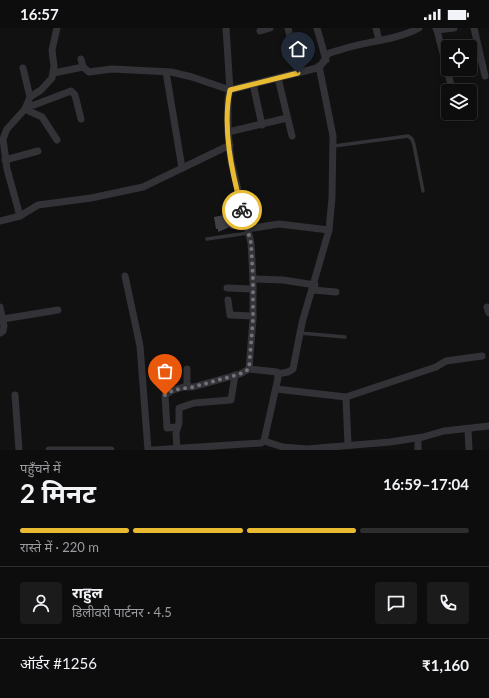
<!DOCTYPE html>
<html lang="hi">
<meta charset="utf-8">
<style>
:root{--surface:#0d0d0e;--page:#1b1b1c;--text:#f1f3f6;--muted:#9a9c9e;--line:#2d2d2e;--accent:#e8bb33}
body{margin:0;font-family:Lato,"Noto Sans Devanagari",sans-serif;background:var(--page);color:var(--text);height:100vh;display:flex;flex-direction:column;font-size:15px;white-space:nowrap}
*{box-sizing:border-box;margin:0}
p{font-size:13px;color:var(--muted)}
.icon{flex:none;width:22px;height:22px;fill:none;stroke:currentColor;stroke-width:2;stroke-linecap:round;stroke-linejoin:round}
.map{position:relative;height:422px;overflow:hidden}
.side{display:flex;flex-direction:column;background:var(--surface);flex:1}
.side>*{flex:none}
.tools{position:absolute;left:441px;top:12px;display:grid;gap:8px}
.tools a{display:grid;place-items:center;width:36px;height:36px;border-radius:4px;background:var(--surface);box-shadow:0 2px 6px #0003,0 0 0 1px var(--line);font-size:20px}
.pin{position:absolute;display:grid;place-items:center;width:34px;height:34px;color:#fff;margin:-41px -17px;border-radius:50% 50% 50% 0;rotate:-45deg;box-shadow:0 0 4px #0007}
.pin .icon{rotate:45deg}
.courier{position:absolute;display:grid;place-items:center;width:40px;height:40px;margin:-20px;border:3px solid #e8bb33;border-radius:50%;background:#fff;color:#222;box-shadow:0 1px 5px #0007}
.summary em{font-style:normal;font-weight:700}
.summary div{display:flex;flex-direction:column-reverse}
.summary{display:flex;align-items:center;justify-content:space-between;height:68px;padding:0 20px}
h1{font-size:26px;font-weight:700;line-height:30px}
.bar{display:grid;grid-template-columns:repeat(4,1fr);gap:6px 4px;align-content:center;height:48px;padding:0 20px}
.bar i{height:5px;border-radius:3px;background:var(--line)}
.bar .current{background:var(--accent)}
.bar p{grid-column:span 4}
.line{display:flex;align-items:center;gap:10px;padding:0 20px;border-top:1px solid var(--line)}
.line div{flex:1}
.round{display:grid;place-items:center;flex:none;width:42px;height:42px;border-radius:4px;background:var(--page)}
.status{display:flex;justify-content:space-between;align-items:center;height:28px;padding:0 20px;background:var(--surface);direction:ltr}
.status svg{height:11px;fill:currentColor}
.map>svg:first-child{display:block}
.building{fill:#404145}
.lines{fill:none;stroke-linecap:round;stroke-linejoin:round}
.service{stroke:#323237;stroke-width:3.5}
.minor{stroke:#323237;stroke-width:7}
.done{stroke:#70727a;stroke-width:4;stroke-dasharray:0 7.2}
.route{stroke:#e8bb33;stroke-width:5}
</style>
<div class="status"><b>16:57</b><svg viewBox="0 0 49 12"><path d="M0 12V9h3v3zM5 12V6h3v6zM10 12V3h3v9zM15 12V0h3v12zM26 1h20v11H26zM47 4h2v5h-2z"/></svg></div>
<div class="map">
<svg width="489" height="422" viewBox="0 0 489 422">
<rect width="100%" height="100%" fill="#111112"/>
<!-- building -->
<path class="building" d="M 237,185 L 241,197 L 237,198 L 237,200 L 231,201 L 230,199 L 218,204 L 218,201 L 216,201 L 214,189 L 224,187 L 224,191 L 227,191 L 226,187 Z"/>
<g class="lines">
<!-- service -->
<g class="service">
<path d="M 334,118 L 408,108 L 412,111 L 414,117 L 423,163"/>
<path d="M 207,211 L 248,205"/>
<path d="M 300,305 L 345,309"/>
</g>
<!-- minor -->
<g class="minor">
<path d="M 288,0 L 298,45"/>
<path d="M 317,0 L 326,32"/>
<path d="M 376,0 L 379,12"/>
<path d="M 436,0 L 437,2 L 454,0"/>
<path d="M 474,0 L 485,48"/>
<path d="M 437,2 L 452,61"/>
<path d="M 260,3 L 270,0"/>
<path d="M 81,31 L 83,39 L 89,44 L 112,41 L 171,44 L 192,49 L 230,62 L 226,0"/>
<path d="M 319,38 L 333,108 L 332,170 L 329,202"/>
<path d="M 23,40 L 30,69"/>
<path d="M 166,44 L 182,140"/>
<path d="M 54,45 L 83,39"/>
<path d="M 278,50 L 292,108"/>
<path d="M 253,56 L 262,97"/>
<path d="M 27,77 L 34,77 L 71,63 L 75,67 L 81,91"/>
<path d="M 25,81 L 42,89 L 57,112"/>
<path d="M 228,104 L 287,90"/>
<path d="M 5,132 L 38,123"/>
<path d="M 20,188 L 7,141 L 3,111 L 7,101 L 25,81 L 30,69 L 41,62 L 52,50 L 54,38 L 52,22 L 57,0"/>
<path d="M 0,193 L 20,188 L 38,177 L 91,170 L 143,159 L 230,117"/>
<path d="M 247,201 L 279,196 L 329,202 L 302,295 L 293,341 L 288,344 L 278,346"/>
<path d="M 125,248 L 140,318 L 148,422"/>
<path d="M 253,251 L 283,252 L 315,257"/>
<path d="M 227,260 L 253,261"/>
<path d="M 313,262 L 336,264"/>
<path d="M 228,272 L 230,287 L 253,288"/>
<path d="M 0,279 L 4,298 L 3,303 L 0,305"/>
<path d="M 487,279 L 489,285"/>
<path d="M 3,291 L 58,282"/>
<path d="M 187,359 L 193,359 L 240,346 L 249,341"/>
<path d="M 276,361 L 346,369 L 348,417"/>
<path d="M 15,367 L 19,422"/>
<path d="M 346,369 L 436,339 L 446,333 L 482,328"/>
<path d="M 177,399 L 167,400 L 165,367 L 173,362 L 187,358 L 187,341"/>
<path d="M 468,401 L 469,422"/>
<path d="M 418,410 L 418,422"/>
<path d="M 264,413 L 283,419 L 307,421 L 390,414 L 423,409 L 444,403 L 489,398"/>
<path d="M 177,421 L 176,405 L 179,395 L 179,380 L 194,375 L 231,372 L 235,347"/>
<path d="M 49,422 L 111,422"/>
<path d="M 153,422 L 261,415 L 264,413 L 278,350 L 277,344 L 249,341 L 253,291 L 253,251 L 251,215 L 231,133 L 228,103 L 228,71 L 230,62 L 317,40 C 326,35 323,31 328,26 C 331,24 337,23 340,22 C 365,13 395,13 419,0"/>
</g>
</g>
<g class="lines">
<!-- done -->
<path class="done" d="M 165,367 L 173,362 L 193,359 L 240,346 L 249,341 L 253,291 L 253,251 L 251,215 L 242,182"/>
<!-- route -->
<path class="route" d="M 242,182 C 232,145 222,100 230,62 L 298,45"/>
</g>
</svg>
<div class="tools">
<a><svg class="icon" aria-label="locate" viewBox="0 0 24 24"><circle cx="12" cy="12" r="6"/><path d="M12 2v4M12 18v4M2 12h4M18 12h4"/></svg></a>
<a><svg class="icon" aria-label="layers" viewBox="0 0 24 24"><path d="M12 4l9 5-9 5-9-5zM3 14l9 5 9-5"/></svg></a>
</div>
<div class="pin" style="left:165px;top:367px;background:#ea580c"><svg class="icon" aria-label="bag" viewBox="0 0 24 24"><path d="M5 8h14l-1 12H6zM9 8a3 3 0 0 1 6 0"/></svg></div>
<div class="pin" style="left:298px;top:45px;background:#1f2937"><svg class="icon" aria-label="home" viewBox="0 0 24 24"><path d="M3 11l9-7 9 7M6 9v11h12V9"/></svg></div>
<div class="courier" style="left:242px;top:182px"><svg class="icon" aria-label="bike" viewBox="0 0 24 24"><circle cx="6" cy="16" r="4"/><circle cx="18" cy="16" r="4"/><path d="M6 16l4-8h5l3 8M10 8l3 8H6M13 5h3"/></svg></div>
</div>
<section class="side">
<div class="summary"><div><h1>2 मिनट</h1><p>पहुँचने में</p></div><em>16:59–17:04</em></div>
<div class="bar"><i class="current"></i><i class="current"></i><i class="current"></i><i></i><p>रास्ते में · 220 m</p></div>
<div class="line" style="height:72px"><a class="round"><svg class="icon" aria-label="person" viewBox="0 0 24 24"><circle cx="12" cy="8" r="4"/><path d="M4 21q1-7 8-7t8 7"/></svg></a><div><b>राहुल</b><p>डिलीवरी पार्टनर · 4.5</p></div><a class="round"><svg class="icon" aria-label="chat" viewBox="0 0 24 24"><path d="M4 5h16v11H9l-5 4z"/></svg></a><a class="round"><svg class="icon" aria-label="phone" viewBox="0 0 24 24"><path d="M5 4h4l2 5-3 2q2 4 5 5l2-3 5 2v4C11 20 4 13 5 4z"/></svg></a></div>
<div class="line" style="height:52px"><div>ऑर्डर #1256</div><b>₹1,160</b></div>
</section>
